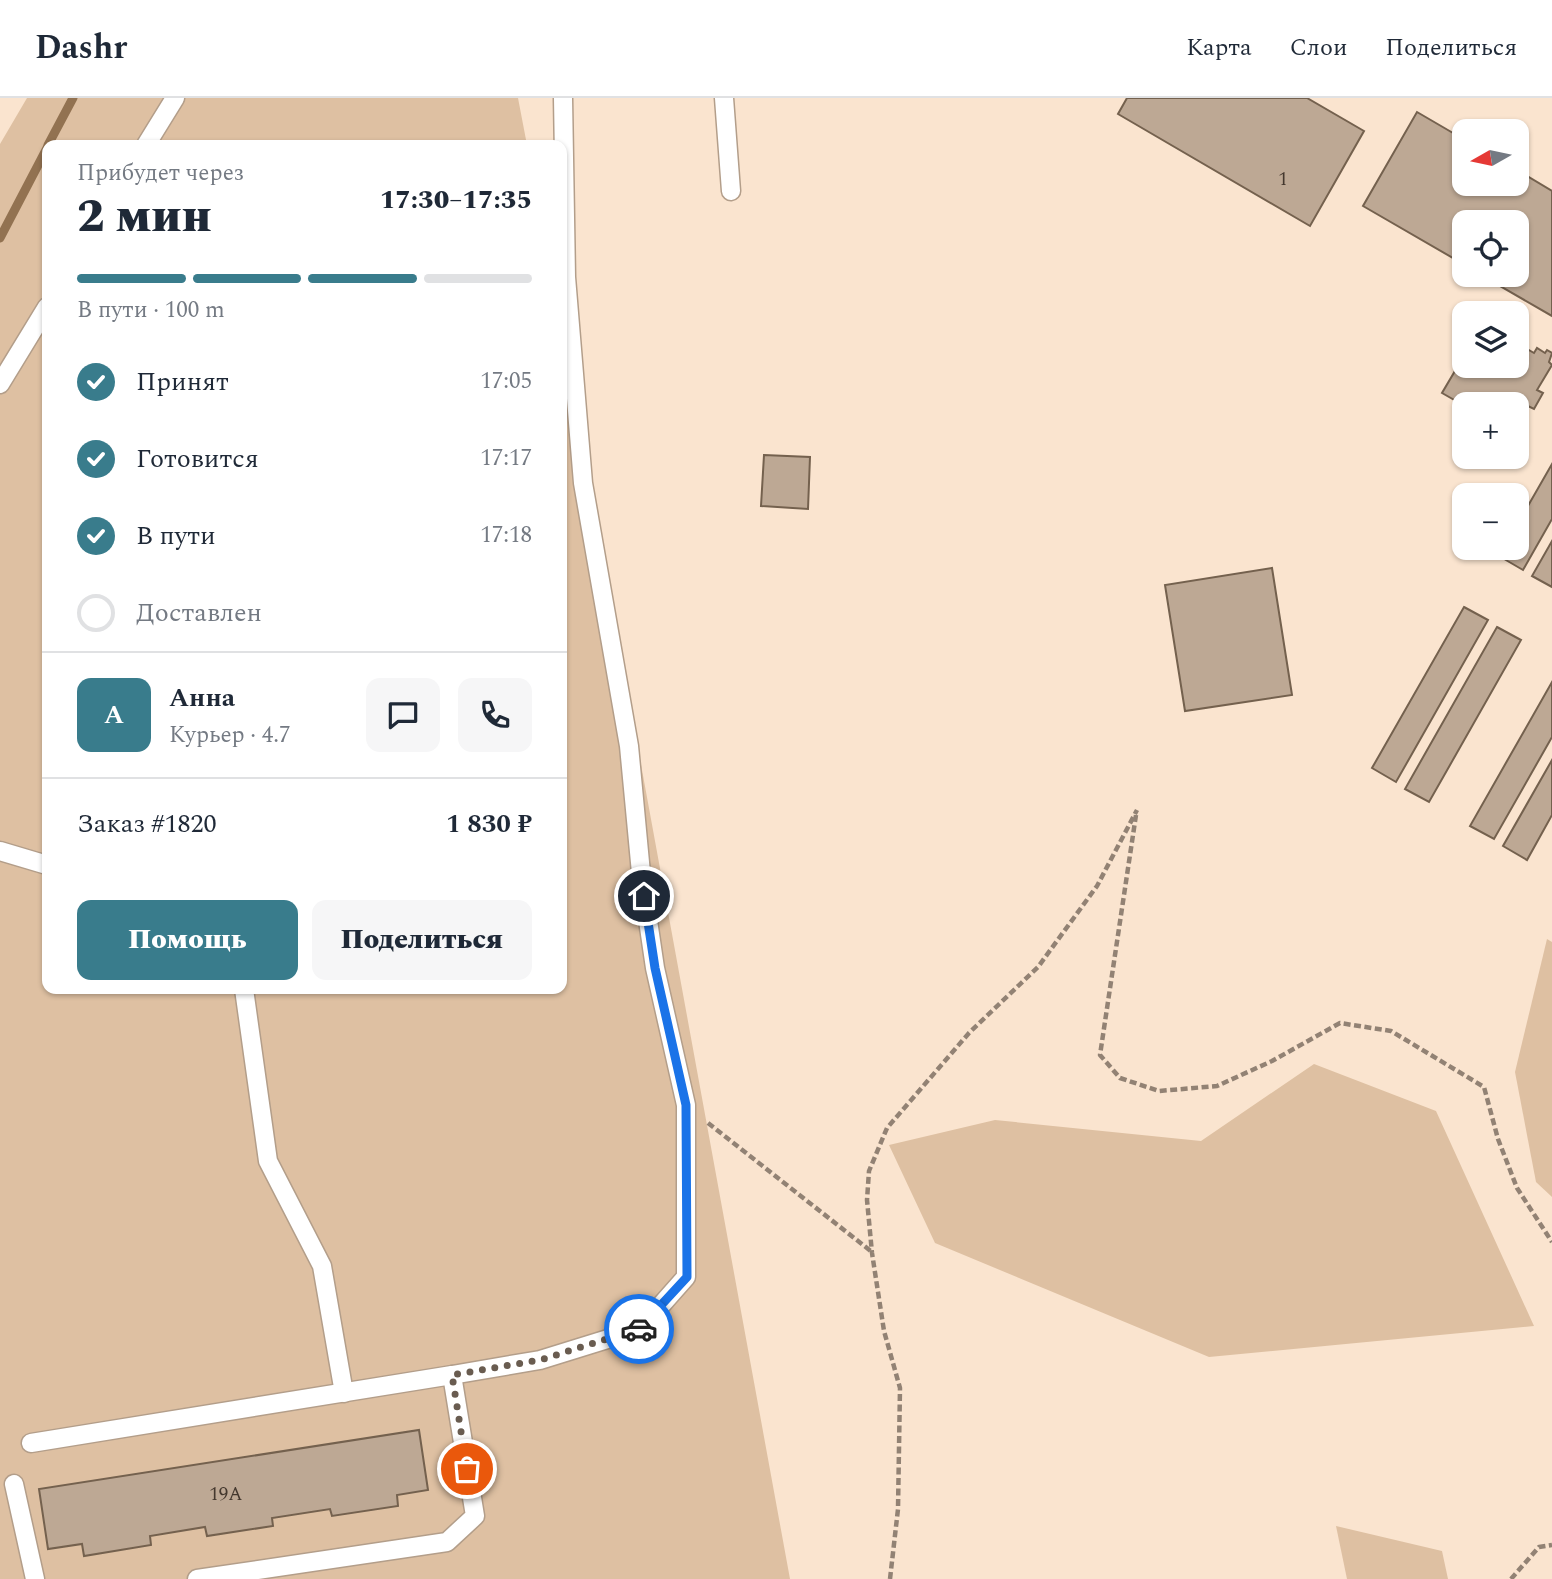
<!DOCTYPE html>
<html lang="ru">
<meta charset="utf-8">
<style>
:root{--surface:#fff;--page:#f6f6f7;--text:#1f2937;--muted:#747a83;--line:#e0e1e3;--accent:#397c8c}
body{margin:0;font-family:Spectral,serif;background:var(--page);color:var(--text);height:100vh;display:flex;flex-direction:column;font-size:26px;white-space:nowrap}
*{box-sizing:border-box;margin:0}
p{font-size:23px;color:var(--muted)}
.icon{flex:none;width:38px;height:38px;fill:none;stroke:currentColor;stroke-width:2;stroke-linecap:round;stroke-linejoin:round}
.map{position:relative;flex:1;overflow:hidden}
.drawer{position:absolute;left:42px;top:42px;width:525px;height:854px;display:flex;flex-direction:column;background:var(--surface);border-radius:14px;box-shadow:0 2px 5px #0004}
.drawer>*{flex:none}
.needle{width:46px;rotate:261deg}
.fabs{position:absolute;left:1452px;top:21px;display:grid;gap:14px}
.fabs a{display:grid;place-items:center;width:77px;height:77px;border-radius:14px;background:var(--surface);box-shadow:0 2px 5px #0004;font-size:35px}
.pin{position:absolute;display:grid;place-items:center;width:60px;height:60px;color:#fff;margin:-30px;border:4px solid #fff;border-radius:50%;box-shadow:0 2px 7px #0007}
.courier{position:absolute;display:grid;place-items:center;width:70px;height:70px;margin:-35px;border:5px solid #1a73e8;border-radius:50%;background:#fff;color:#222;box-shadow:0 2px 9px #0007}
.head em{font-style:normal;font-weight:800}
.head div{display:flex;flex-direction:column-reverse}
.head{display:flex;align-items:center;justify-content:space-between;height:119px;padding:0 35px}
h1{font-size:46px;font-weight:800;line-height:52px}
.bar{display:grid;grid-template-columns:repeat(4,1fr);gap:10px 7px;align-content:center;height:84px;padding:0 35px}
.bar i{height:9px;border-radius:5px;background:var(--line)}
.bar .on{background:var(--accent)}
.bar p{grid-column:span 4}
.line{display:flex;align-items:center;gap:18px;padding:0 35px;border-top:2px solid var(--line)}
.line div{flex:1}
.round{display:grid;place-items:center;flex:none;width:74px;height:74px;border-radius:14px;background:var(--page)}
ol{padding:0 35px;list-style:none}
li{display:flex;align-items:center;gap:21px;height:77px}
li p{margin-inline-start:auto}
li .icon{padding:7px;border-radius:50%;background:var(--accent);color:#fff;stroke-width:4}
li:last-child{color:var(--muted)}
li i{width:38px;height:38px;border:4px solid var(--line);border-radius:50%}
.button{display:flex;gap:14px;margin-top:auto;padding:14px 35px}
.button a{flex:1;height:80px;border-radius:14px;background:var(--accent);color:#fff;font-size:28px;font-weight:800;line-height:80px;text-align:center}
.button a+a{background:var(--page);color:var(--text)}
header{display:flex;align-items:center;gap:42px;box-sizing:border-box;height:98px;padding:0 35px;background:var(--surface);border-bottom:2px solid var(--line)}
header strong{font-size:33px}
nav{display:flex;gap:38px;margin-inline-start:auto;font-size:24px}
.map>svg:first-child{display:block}
.green{fill:#dec0a2}
.lines{fill:none;stroke-linecap:round;stroke-linejoin:round}
.stream{stroke:#927251;stroke-width:9}
.building{fill:#bda894;stroke:#74614e;stroke-width:2}
.lane-casing{stroke:#b39e8a;stroke-width:21}
.path{stroke:#928274;stroke-width:4.5;stroke-dasharray:7 3.5;stroke-linecap:butt}
.lane{stroke:#fff;stroke-width:18}
.done{stroke:#695c50;stroke-width:7;stroke-dasharray:0 12.6}
.route{stroke:#1a73e8;stroke-width:9}
.labels{text-anchor:middle;stroke-width:5;stroke-linejoin:round;paint-order:stroke}
.number-label{font-size:19px;fill:#44382e}
</style>
<header>
<strong>Dashr</strong>
<nav><a>Карта</a><a>Слои</a><a>Поделиться</a></nav>
</header>
<div class="map">
<svg width="1552" height="1481" viewBox="0 0 1552 1481">
<rect width="100%" height="100%" fill="#fae4cf"/>
<!-- green -->
<g class="green">
<path d="M 27,0 L 518,0 L 527,47 L 47,47 L 47,891 L 562,891 L 562,195 L 565,251 L 790,1481 L 0,1481 L 0,46 Z"/>
<path d="M 1547,841 L 1552,844 L 1552,1099 L 1536,1084 L 1515,974 Z"/>
<path d="M 1314,966 L 1436,1013 L 1534,1228 L 1209,1259 L 935,1145 L 889,1047 L 995,1022 L 1201,1043 Z"/>
<path d="M 1336,1428 L 1442,1453 L 1448,1481 L 1347,1481 Z"/>
</g>
<g class="lines">
<!-- stream -->
<g class="stream">
<path d="M 48,47 L 73,0"/>
<path d="M 0,140 L 47,50"/>
</g>
</g>
<!-- building -->
<g class="building">
<path d="M 1127,0 L 1307,0 L 1364,33 L 1310,128 L 1118,16 Z"/>
<path d="M 1417,14 L 1465,42 L 1465,86 L 1517,86 L 1517,72 L 1552,93 L 1552,218 L 1481,177 L 1517,177 L 1517,124 L 1465,124 L 1465,167 L 1363,108 Z"/>
<path d="M 1517,245 L 1534,255 L 1537,250 L 1545,255 L 1547,252 L 1552,255 L 1549,264 L 1552,267 L 1537,292 L 1543,295 L 1534,311 L 1528,308 L 1517,327 L 1517,306 L 1465,306 L 1465,308 L 1442,295 L 1465,256 L 1465,268 L 1517,268 Z"/>
<path d="M 764,357 L 810,359 L 808,411 L 761,408 Z"/>
<path d="M 1552,366 L 1552,421 L 1523,472 L 1499,458 L 1504,450 L 1517,450 L 1517,427 Z"/>
<path d="M 1552,443 L 1552,489 L 1532,478 Z"/>
<path d="M 1272,470 L 1292,597 L 1185,613 L 1165,487 Z"/>
<path d="M 1464,509 L 1488,522 L 1396,684 L 1372,670 Z"/>
<path d="M 1497,529 L 1521,542 L 1429,704 L 1405,691 Z"/>
<path d="M 1552,584 L 1552,639 L 1494,741 L 1470,728 Z"/>
<path d="M 1552,662 L 1552,717 L 1527,762 L 1503,748 Z"/>
<path d="M 419,1332 L 428,1392 L 397,1397 L 398,1408 L 332,1418 L 330,1411 L 272,1420 L 273,1428 L 207,1438 L 205,1429 L 150,1438 L 151,1447 L 84,1458 L 82,1446 L 48,1451 L 39,1391 Z"/>
</g>
<g class="lines">
<defs>
<g id="lane">
<path d="M 724,0 L 731,93"/>
<path d="M 146,47 L 175,0"/>
<path d="M 0,286 L 47,209"/>
<path d="M 0,753 L 47,767"/>
<path d="M 244,891 L 268,1063 L 322,1168 L 344,1295"/>
<path d="M 452,1277 L 540,1262 L 640,1231 L 686,1179 L 686,1007 L 655,870 L 641,775 L 629,648 L 583,385 L 566,179 L 563,0"/>
<path d="M 31,1345 L 452,1277 L 475,1418 L 447,1444 L 197,1481"/>
<path d="M 14,1386 L 35,1481"/>
</g>
</defs>
<!-- lane casing -->
<use href="#lane" class="lane-casing"/>
<!-- path -->
<g class="path">
<path d="M 1136,717 L 1100,957 L 1120,980 L 1159,993 L 1217,988 L 1272,963 L 1340,925 L 1391,933 L 1484,989 L 1498,1041 L 1517,1090 L 1552,1144"/>
<path d="M 708,1025 L 872,1154"/>
<path d="M 890,1481 L 898,1411 L 900,1290 L 884,1233 L 872,1155 L 867,1102 L 869,1073 L 887,1030 L 969,935 L 1038,869 L 1097,788 L 1137,712"/>
<path d="M 1511,1481 L 1539,1449 L 1552,1447"/>
</g>
<!-- lane -->
<use href="#lane" class="lane"/>
</g>
<g class="lines">
<!-- done -->
<path class="done" d="M 467,1371 L 452,1277 L 540,1262 L 639,1231"/>
<!-- route -->
<path class="route" d="M 639,1231 L 687,1179 L 686,1007 L 655,870 L 644,798"/>
</g>
<g class="labels">
<!-- number labels -->
<g class="number-label">
<text x="1283" y="87">1</text>
<text x="226" y="1402">19А</text>
</g>
</g>
</svg>
<div class="fabs">
<a><svg class="needle" viewBox="-14 -14 28 28"><path d="M0-13l5 13h-10z" fill="#e53935"/><path d="M0 13l5-13h-10z" fill="#747a83"/></svg></a>
<a><svg class="icon" aria-label="locate" viewBox="0 0 24 24"><circle cx="12" cy="12" r="6"/><path d="M12 2v4M12 18v4M2 12h4M18 12h4"/></svg></a>
<a><svg class="icon" aria-label="layers" viewBox="0 0 24 24"><path d="M12 4l9 5-9 5-9-5zM3 14l9 5 9-5"/></svg></a>
<a>+</a>
<a>−</a>
</div>
<div class="pin" style="left:467px;top:1371px;background:#ea580c"><svg class="icon" aria-label="bag" viewBox="0 0 24 24"><path d="M5 8h14l-1 12H6zM9 8a3 3 0 0 1 6 0"/></svg></div>
<div class="pin" style="left:644px;top:798px;background:#1f2937"><svg class="icon" aria-label="home" viewBox="0 0 24 24"><path d="M3 11l9-7 9 7M6 9v11h12V9"/></svg></div>
<div class="courier" style="left:639px;top:1231px"><svg class="icon" aria-label="car" viewBox="0 0 24 24"><path d="M5 17H2v-5l4-1 3-4h7l3 4 3 1v5h-3M9 17h6M6 11h13"/><circle cx="7" cy="17" r="2"/><circle cx="17" cy="17" r="2"/></svg></div>
<section class="drawer">
<div class="head"><div><h1>2 мин</h1><p>Прибудет через</p></div><em>17:30–17:35</em></div>
<div class="bar"><i class="on"></i><i class="on"></i><i class="on"></i><i></i><p>В пути · 100 m</p></div>
<ol>
<li><svg class="icon" aria-label="check" viewBox="0 0 24 24"><path d="M5 12l5 5 9-10"/></svg>Принят<p>17:05</p></li>
<li><svg class="icon" aria-label="check" viewBox="0 0 24 24"><path d="M5 12l5 5 9-10"/></svg>Готовится<p>17:17</p></li>
<li><svg class="icon" aria-label="check" viewBox="0 0 24 24"><path d="M5 12l5 5 9-10"/></svg>В пути<p>17:18</p></li>
<li><i></i>Доставлен</li>
</ol>
<div class="line" style="height:126px"><b class="round" style="background:var(--accent);color:#fff">А</b><div><b>Анна</b><p>Курьер · 4.7</p></div><a class="round"><svg class="icon" aria-label="chat" viewBox="0 0 24 24"><path d="M4 5h16v11H9l-5 4z"/></svg></a><a class="round"><svg class="icon" aria-label="phone" viewBox="0 0 24 24"><path d="M5 4h4l2 5-3 2q2 4 5 5l2-3 5 2v4C11 20 4 13 5 4z"/></svg></a></div>
<div class="line" style="height:91px"><div>Заказ #1820</div><b>1 830 ₽</b></div>
<div class="button"><a>Помощь</a><a>Поделиться</a></div>
</section>
</div>
